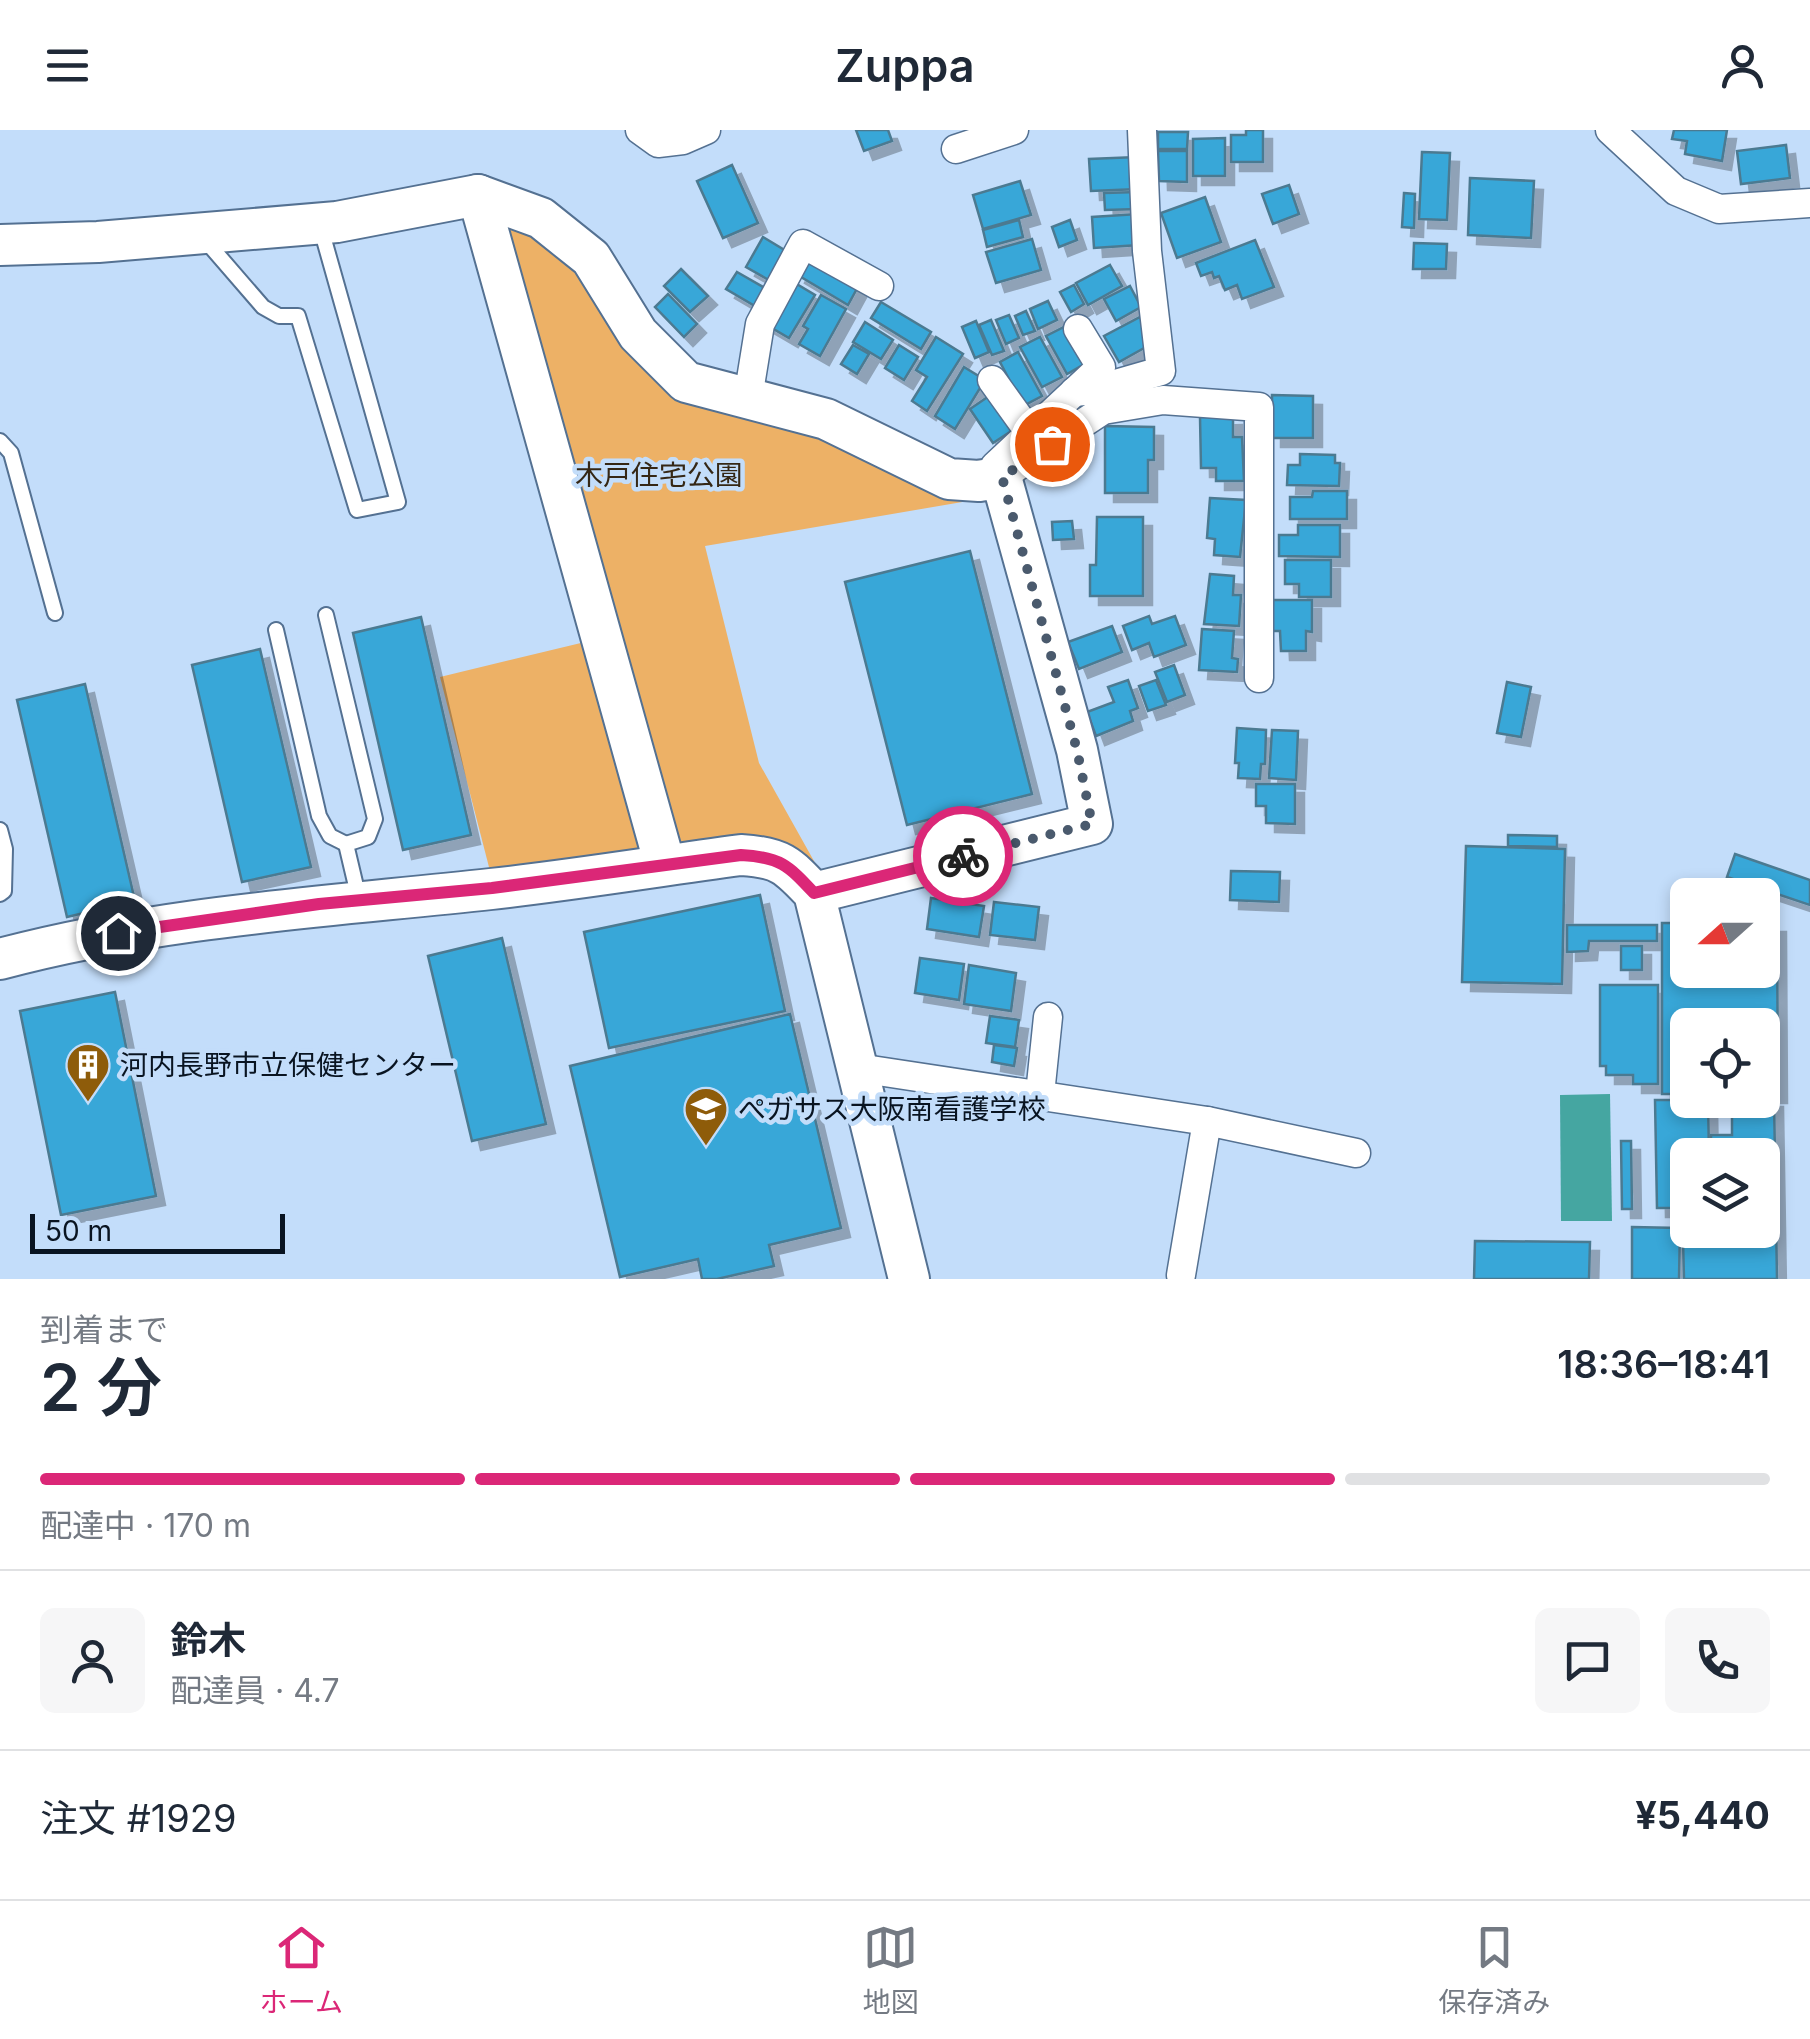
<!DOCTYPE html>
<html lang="ja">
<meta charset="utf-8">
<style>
:root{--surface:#fff;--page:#f6f6f7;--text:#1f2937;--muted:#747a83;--line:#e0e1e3;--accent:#db2777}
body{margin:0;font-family:Inter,"Noto Sans JP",sans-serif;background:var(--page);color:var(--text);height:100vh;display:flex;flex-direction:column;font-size:38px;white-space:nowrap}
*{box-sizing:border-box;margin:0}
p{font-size:32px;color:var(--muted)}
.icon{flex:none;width:55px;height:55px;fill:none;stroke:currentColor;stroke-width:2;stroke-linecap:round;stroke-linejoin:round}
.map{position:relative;height:1149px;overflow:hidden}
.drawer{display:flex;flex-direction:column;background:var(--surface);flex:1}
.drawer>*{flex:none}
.needle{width:65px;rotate:249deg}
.buttons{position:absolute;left:1670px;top:748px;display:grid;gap:20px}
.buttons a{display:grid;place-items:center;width:110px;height:110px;border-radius:15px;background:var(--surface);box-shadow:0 5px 15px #0003;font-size:50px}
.scale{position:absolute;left:30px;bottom:25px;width:255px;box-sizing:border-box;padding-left:10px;border:5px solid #091421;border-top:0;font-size:28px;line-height:35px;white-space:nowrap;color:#091421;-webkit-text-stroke:8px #c3ddfa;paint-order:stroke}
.pin{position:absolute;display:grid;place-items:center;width:85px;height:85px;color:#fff;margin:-42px;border:5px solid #fff;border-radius:50%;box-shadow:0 2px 10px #0007}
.courier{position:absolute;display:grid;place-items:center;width:100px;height:100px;margin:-50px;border:8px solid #db2777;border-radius:50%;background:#fff;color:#222;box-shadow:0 2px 12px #0007}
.overview em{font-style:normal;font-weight:600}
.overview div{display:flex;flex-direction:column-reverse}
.overview{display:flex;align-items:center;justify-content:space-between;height:170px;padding:0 40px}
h1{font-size:65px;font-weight:600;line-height:75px}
.bar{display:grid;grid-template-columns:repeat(4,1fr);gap:15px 10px;align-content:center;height:120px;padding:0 40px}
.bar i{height:12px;border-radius:8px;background:var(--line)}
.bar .active{background:var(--accent)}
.bar p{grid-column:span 4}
.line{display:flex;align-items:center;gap:25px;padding:0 40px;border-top:2px solid var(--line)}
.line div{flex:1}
.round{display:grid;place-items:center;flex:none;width:105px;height:105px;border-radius:15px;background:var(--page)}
header{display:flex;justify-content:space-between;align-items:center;height:130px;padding:0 40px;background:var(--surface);font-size:45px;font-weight:600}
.menu{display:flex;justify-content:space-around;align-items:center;height:140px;border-top:2px solid var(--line);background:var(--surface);font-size:28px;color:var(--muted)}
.menu a{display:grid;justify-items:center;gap:5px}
.menu .active{color:var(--accent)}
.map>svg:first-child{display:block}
.green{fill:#edb166}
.water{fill:#45a6a1}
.building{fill:#38a7d8;stroke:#4c7a91;stroke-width:2.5;filter:url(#shadow)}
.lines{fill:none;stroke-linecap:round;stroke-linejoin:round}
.lane-casing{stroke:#547192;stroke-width:18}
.street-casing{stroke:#547192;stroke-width:31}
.secondary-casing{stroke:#547192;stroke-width:44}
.lane{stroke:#fff;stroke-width:14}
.street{stroke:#fff;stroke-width:28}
.secondary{stroke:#fff;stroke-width:40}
.done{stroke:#4a5a6d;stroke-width:10;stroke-dasharray:0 18}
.route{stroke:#db2777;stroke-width:12}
.labels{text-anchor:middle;stroke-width:9;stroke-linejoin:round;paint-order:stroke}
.park-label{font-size:28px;fill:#352715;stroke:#c3ddfa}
.poi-label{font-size:28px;fill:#091421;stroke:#c3ddfa;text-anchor:start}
</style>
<header><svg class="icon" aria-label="menu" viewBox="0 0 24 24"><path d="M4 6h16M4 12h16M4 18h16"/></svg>Zuppa<svg class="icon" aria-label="person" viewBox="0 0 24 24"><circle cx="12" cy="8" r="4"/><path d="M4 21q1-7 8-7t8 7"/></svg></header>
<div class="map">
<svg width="1810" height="1149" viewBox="0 0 1810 1149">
<defs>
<filter id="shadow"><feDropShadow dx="9" dy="9" stdDeviation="0" flood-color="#0004"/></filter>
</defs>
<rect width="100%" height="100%" fill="#c3ddfa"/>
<!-- green -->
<g class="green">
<path d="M 504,94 L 533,103 L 578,140 L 630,224 L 974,370 L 705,416 L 759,633 L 819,740 L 678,717 Z"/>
<path d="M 585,512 L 641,721 L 490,741 L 440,547 Z"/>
</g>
<!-- water -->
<path class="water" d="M 1610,964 L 1612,1091 L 1561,1091 L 1560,965 Z"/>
<!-- building -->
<g class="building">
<path d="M 856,0 L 888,0 L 892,11 L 864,21 Z"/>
<path d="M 1246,0 L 1263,0 L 1263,32 L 1231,32 L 1231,5 L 1246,5 Z"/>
<path d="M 1674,0 L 1727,0 L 1722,31 L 1685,24 L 1687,11 L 1672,9 Z"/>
<path d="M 1158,2 L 1188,2 L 1187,19 L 1158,19 Z"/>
<path d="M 1225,8 L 1225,46 L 1193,46 L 1193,9 Z"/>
<path d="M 1786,15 L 1790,48 L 1741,54 L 1737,21 Z"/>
<path d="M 1158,21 L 1187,21 L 1187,52 L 1159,51 Z"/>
<path d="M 1422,22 L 1450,23 L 1447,90 L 1419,89 Z"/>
<path d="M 1137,27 L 1139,59 L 1091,61 L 1089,29 Z"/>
<path d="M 732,35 L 758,93 L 723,108 L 697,51 Z"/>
<path d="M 1470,48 L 1534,51 L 1531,108 L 1468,105 Z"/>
<path d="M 1020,51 L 1031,85 L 983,99 L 973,65 Z"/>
<path d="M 1289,55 L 1299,84 L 1273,94 L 1262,64 Z"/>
<path d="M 1138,62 L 1139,79 L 1105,80 L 1104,63 Z"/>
<path d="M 1404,63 L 1415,64 L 1414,98 L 1402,97 Z"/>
<path d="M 1205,67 L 1221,112 L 1177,128 L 1161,83 Z"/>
<path d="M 1138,84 L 1139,115 L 1094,118 L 1092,87 Z"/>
<path d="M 1019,90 L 1023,107 L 987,117 L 983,100 Z"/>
<path d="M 1070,90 L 1077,110 L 1059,117 L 1052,97 Z"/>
<path d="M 763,107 L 791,124 L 774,153 L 746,137 Z"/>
<path d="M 1032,109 L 1041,140 L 996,153 L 986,122 Z"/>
<path d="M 1255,110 L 1274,157 L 1242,169 L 1237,155 L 1225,160 L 1219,146 L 1214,148 L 1212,142 L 1201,146 L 1196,133 Z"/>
<path d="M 1414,113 L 1447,114 L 1446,139 L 1413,139 Z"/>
<path d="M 807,123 L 860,153 L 848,175 L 796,144 Z"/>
<path d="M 1110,135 L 1122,156 L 1088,175 L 1076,153 Z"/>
<path d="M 681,139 L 708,166 L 690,182 L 664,156 Z"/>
<path d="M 737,142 L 770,161 L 760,179 L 726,159 Z"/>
<path d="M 790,150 L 815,165 L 789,208 L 765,194 Z"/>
<path d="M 1074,155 L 1084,174 L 1071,182 L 1060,162 Z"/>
<path d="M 1130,156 L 1141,177 L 1116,191 L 1104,169 Z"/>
<path d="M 668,164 L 697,194 L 684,207 L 655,177 Z"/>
<path d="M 821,165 L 846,179 L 820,226 L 799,214 L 808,199 L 803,196 Z"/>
<path d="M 1048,171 L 1057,190 L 1038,199 L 1030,179 Z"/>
<path d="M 881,172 L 931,202 L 921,219 L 871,188 Z"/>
<path d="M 1026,181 L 1035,201 L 1023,205 L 1015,186 Z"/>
<path d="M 1009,185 L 1019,208 L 1006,214 L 996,190 Z"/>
<path d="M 1140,187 L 1153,213 L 1119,232 L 1104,206 Z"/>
<path d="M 991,190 L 1004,221 L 992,225 L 979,195 Z"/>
<path d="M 976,191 L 989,222 L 975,228 L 962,197 Z"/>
<path d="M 865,192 L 893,210 L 881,229 L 853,212 Z"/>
<path d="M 1068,195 L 1088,232 L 1067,244 L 1046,206 Z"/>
<path d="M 936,207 L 963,224 L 927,281 L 912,271 L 927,247 L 916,240 Z"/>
<path d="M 1040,207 L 1062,247 L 1042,257 L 1020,217 Z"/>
<path d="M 853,215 L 869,224 L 857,244 L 841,234 Z"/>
<path d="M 899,215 L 918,227 L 904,250 L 885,238 Z"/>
<path d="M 1018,222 L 1042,266 L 1023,276 L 1000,232 Z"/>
<path d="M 964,237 L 985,250 L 955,299 L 935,286 Z"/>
<path d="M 992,264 L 1016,298 L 993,313 L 970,279 Z"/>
<path d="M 1272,265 L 1313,266 L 1313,308 L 1272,308 Z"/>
<path d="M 1233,286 L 1233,307 L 1242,307 L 1244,351 L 1216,351 L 1216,338 L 1201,338 L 1200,287 Z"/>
<path d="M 1105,296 L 1154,297 L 1154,330 L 1148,330 L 1148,363 L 1105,363 Z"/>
<path d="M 1300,324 L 1335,325 L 1335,333 L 1340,333 L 1339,356 L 1287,355 L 1288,335 L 1300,335 Z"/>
<path d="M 1313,361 L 1347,361 L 1347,389 L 1290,389 L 1290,367 L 1312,367 Z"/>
<path d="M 1210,368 L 1246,370 L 1240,427 L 1214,425 L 1215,409 L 1207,408 Z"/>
<path d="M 1097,387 L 1143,387 L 1143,466 L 1090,466 L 1090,435 L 1096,435 Z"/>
<path d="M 1072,391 L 1074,409 L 1053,410 L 1052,392 Z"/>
<path d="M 1298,395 L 1340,395 L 1340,427 L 1279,426 L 1279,405 L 1298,405 Z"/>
<path d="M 970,421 L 1032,664 L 907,695 L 845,452 Z"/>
<path d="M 1285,430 L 1331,430 L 1331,467 L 1299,467 L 1299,454 L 1285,454 Z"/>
<path d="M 1210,444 L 1234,446 L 1233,465 L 1241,465 L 1239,496 L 1204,494 Z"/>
<path d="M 1273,470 L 1312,470 L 1312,502 L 1306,501 L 1306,521 L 1281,521 L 1280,501 L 1272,501 Z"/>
<path d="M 1149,486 L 1152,494 L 1175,486 L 1186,515 L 1154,527 L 1149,513 L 1132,520 L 1123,496 Z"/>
<path d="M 421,487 L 471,705 L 403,720 L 353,503 Z"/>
<path d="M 1112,496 L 1122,522 L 1079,539 L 1068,512 Z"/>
<path d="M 1202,499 L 1234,501 L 1232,528 L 1238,529 L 1237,542 L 1199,540 Z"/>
<path d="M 260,519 L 311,737 L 242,752 L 192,535 Z"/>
<path d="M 1174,535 L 1185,565 L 1167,572 L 1155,542 Z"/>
<path d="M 1128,550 L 1138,578 L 1130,581 L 1133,591 L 1096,606 L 1087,582 L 1114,572 L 1108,557 Z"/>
<path d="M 1156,550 L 1166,575 L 1148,581 L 1139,556 Z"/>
<path d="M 1507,552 L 1531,557 L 1521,607 L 1497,603 Z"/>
<path d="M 85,554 L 135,771 L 67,787 L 17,570 Z"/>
<path d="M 1237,598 L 1266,600 L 1265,634 L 1261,634 L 1260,649 L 1238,648 L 1239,633 L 1235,633 Z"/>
<path d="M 1272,600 L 1298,601 L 1296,650 L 1269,648 Z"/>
<path d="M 1256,654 L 1295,654 L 1295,694 L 1266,693 L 1266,676 L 1256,676 Z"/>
<path d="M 1508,705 L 1557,706 L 1557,717 L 1508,716 Z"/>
<path d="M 1466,716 L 1565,719 L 1562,854 L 1462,852 Z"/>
<path d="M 1735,724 L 1810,750 L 1810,775 L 1727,747 Z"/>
<path d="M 1231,741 L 1280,742 L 1279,772 L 1230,770 Z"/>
<path d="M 760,765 L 785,881 L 609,918 L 584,802 Z"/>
<path d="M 931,768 L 984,776 L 979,807 L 927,799 Z"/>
<path d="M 994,772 L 1039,777 L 1035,810 L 990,805 Z"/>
<path d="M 1662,793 L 1688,793 L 1688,840 L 1762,840 L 1762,793 L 1777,793 L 1778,964 L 1762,964 L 1762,895 L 1688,895 L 1688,964 L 1662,964 Z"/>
<path d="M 1567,795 L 1657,795 L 1657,811 L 1589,811 L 1588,821 L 1567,822 Z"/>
<path d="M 502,808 L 546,994 L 472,1011 L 428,826 Z"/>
<rect x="1621" y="816" width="21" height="24"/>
<path d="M 920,828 L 964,834 L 959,870 L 915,863 Z"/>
<path d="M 969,835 L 1016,843 L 1011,881 L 964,874 Z"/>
<path d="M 1600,855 L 1658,855 L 1658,954 L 1633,954 L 1633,945 L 1606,945 L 1606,936 L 1600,936 Z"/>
<path d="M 115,862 L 156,1066 L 61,1085 L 20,881 Z"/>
<path d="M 790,884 L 841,1098 L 769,1115 L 774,1136 L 717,1149 L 702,1149 L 698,1129 L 620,1147 L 570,936 Z"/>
<path d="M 990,886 L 1019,890 L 1015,917 L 986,913 Z"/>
<path d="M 994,915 L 1017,918 L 1014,936 L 992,932 Z"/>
<path d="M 1762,968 L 1774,968 L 1777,1149 L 1684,1149 L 1683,1110 L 1695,1110 L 1695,1100 L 1762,1100 L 1762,1025 L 1711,1025 L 1711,1005 L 1732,1005 L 1732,970 Z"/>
<path d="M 1655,970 L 1708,970 L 1709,1025 L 1688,1025 L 1688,1078 L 1657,1078 Z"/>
<path d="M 1621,1011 L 1631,1011 L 1632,1079 L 1622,1079 Z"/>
<path d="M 1632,1097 L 1680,1098 L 1679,1149 L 1632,1149 Z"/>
<path d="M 1475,1111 L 1590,1112 L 1589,1149 L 1474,1149 Z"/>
</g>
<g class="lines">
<defs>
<g id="lane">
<path d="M 205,110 L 263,177 L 279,186 L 298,186 L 357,380 L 398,372 L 321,99"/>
<path d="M 0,311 L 11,323 L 55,483"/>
<path d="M 326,485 L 375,689 L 368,707 L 346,714 L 359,769"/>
<path d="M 276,500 L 319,686 L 330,706 L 346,714"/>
<path d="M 0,700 L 5,719 L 4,761 L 0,764"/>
</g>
<g id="street">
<path d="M 640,0 L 658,13 L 683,10 L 706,0"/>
<path d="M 1610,0 L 1676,61 L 1719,79 L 1810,73"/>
<path d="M 956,19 L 1014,0"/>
<path d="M 992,250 L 1030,303"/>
<path d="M 1074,262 L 1095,260 L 1161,241 L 1147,121 L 1142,0"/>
<path d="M 748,268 L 760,194 L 803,114 L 879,156"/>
<path d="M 995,336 L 1101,237 L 1078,199"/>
<path d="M 1001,347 L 1103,280 L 1163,270 L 1259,277 L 1259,548"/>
<path d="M 858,938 L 1207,991 L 1356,1023"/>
<path d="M 1040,964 L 1048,887"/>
<path d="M 1181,1145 L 1207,991"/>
</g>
<g id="secondary">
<path d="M 478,65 L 665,735"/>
<path d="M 0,115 L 98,112 L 337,92 L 478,65 L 541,88 L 591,128 L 638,204 L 686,252 L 826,289 L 949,349 L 979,351 L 1001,347 L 1077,620 L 1092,694 L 814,763"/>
<path d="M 0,829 C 161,786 326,777 491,759 C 574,750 658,736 741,725 C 780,727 788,735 814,763 L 909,1149"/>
</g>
</defs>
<!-- lane casing -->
<use href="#lane" class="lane-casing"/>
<!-- street casing -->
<use href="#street" class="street-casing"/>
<!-- secondary casing -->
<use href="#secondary" class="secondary-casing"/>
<!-- lane -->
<use href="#lane" class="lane"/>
<!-- street -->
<use href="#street" class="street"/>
<!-- secondary -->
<use href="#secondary" class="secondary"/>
</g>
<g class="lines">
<!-- done -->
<path class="done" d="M 963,726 L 1092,694 L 1077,620 L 1002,347 L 1052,314"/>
<!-- route -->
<path class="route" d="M 118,803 L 319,774 L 492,758 L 741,725 C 780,727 788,735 814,763 L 963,726"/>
</g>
<!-- icons -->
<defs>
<symbol id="building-pin" viewBox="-11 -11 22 30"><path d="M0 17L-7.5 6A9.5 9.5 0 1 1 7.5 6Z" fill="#8e5c0a" stroke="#c3ddfa"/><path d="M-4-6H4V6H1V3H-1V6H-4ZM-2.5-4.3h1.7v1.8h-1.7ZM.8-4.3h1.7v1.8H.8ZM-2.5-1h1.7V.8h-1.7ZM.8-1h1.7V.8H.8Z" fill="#fff"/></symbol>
<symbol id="university-pin" viewBox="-11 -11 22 30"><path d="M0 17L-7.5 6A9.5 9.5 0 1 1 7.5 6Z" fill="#8e5c0a" stroke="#c3ddfa"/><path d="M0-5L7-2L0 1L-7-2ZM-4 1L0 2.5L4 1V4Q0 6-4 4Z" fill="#fff"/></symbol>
</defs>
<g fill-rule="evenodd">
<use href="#building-pin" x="63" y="910" width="50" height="68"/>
<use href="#university-pin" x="681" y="954" width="50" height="68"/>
</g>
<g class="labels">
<!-- park labels -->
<g class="park-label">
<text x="659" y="355">木戸住宅公園</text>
</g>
<!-- poi labels -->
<g class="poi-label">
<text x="120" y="945">河内長野市立保健センター</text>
<text x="738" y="989">ぺガサス大阪南看護学校</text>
</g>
</g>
</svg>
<div class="buttons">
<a><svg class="needle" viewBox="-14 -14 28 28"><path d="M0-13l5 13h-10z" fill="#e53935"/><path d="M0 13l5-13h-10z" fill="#747a83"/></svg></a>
<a><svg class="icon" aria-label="locate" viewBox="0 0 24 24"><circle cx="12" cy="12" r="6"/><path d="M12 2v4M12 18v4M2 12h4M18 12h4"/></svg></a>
<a><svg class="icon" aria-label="layers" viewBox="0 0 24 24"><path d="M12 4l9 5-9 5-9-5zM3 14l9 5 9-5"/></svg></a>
</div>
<div class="scale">50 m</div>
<div class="pin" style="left:1052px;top:314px;background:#ea580c"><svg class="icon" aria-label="bag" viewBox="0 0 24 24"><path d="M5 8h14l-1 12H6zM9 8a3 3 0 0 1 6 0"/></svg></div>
<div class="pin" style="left:118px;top:803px;background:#1f2937"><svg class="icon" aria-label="home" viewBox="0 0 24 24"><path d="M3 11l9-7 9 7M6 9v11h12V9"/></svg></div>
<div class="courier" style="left:963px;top:726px"><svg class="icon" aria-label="bike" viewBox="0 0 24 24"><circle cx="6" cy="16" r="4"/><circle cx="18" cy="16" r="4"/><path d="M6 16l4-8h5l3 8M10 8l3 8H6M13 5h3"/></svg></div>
</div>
<section class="drawer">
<div class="overview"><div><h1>2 分</h1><p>到着まで</p></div><em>18:36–18:41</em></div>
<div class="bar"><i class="active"></i><i class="active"></i><i class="active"></i><i></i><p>配達中 · 170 m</p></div>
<div class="line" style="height:180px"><a class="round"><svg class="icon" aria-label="person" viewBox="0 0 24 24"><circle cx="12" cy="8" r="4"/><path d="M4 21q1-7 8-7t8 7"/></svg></a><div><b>鈴木</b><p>配達員 · 4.7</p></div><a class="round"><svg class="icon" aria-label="chat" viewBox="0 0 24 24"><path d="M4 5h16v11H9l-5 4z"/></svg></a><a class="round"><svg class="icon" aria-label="phone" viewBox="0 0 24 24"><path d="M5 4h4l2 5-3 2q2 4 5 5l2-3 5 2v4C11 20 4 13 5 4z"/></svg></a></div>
<div class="line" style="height:130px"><div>注文 #1929</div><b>¥5,440</b></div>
</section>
<nav class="menu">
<a class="active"><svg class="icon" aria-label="home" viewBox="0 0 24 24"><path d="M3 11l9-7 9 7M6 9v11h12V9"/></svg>ホーム</a>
<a><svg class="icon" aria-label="map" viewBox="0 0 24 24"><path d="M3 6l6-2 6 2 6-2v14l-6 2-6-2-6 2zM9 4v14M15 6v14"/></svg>地図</a>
<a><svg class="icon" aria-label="saved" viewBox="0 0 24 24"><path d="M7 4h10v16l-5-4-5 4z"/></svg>保存済み</a>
</nav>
